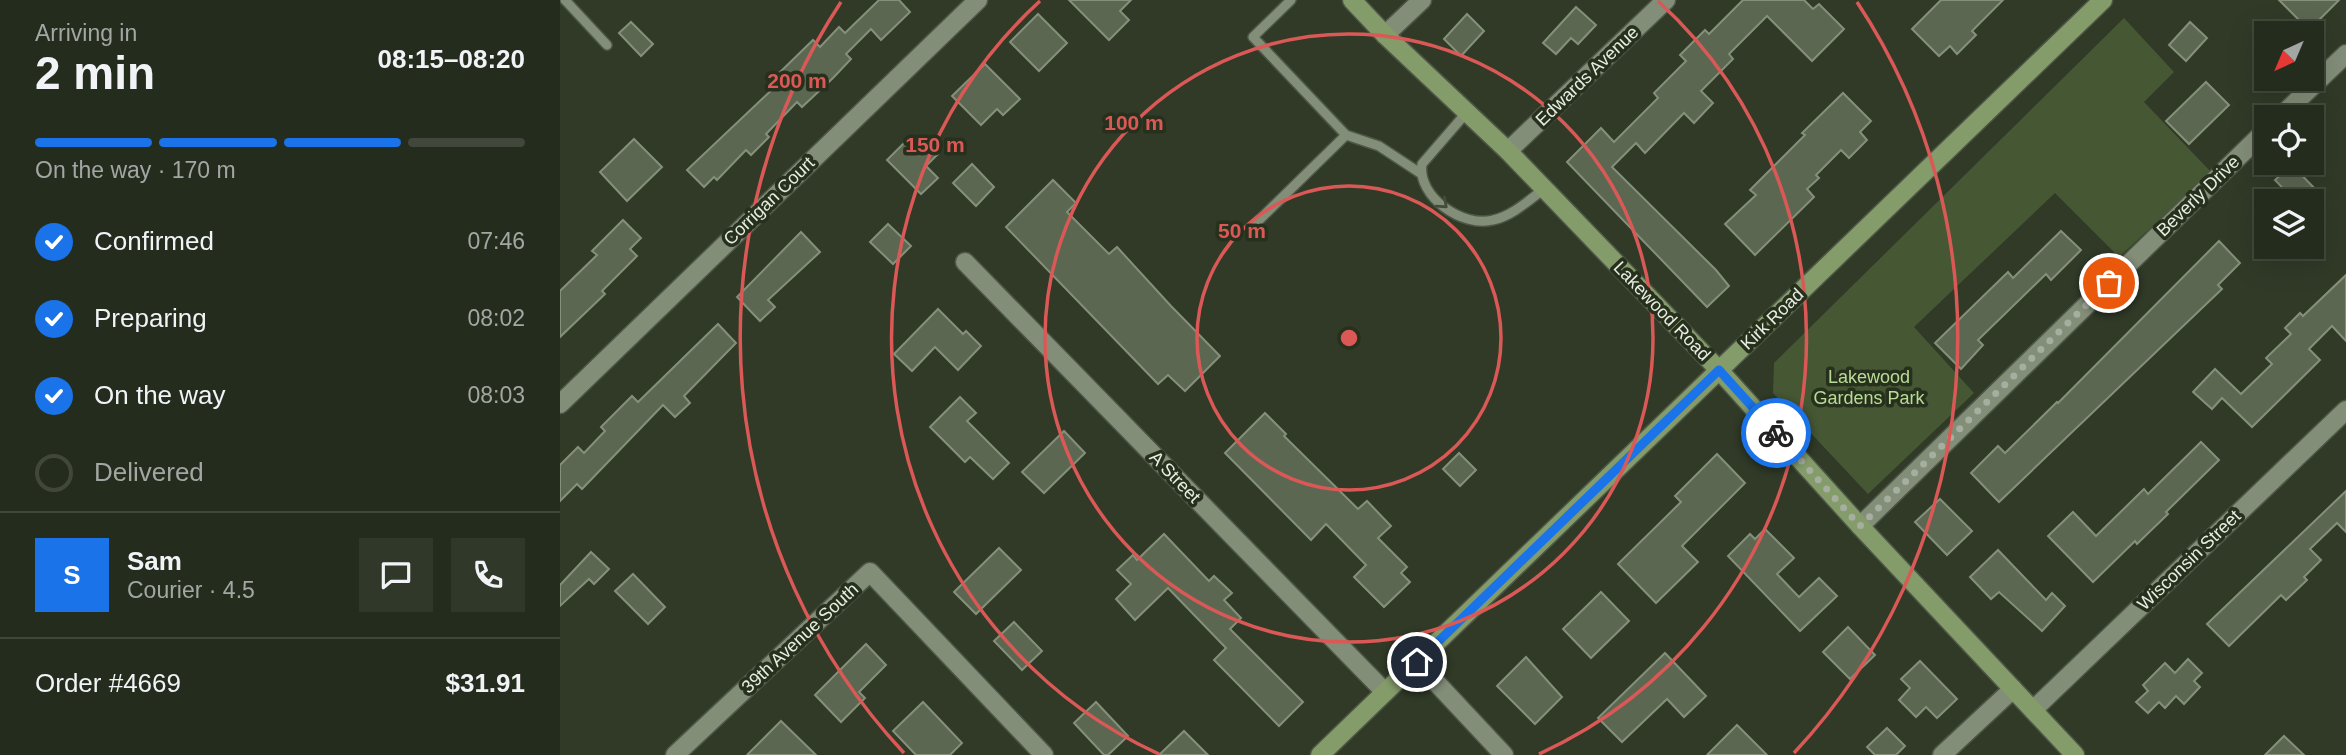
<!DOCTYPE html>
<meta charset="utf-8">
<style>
:root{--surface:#242c1d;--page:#30382a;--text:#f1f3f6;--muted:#a3a7a4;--line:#41483b;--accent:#1a73e8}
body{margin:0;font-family:Helvetica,sans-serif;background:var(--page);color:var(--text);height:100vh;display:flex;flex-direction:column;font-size:26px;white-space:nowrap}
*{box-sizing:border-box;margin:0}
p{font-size:23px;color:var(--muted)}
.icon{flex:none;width:38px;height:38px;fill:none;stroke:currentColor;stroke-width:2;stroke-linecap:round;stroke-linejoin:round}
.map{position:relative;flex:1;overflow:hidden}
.drawer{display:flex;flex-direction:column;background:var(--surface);width:560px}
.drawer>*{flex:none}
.needle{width:46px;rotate:224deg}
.controls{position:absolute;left:1694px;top:21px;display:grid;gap:14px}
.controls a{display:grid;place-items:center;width:70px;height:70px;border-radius:0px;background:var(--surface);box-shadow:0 7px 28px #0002,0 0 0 2px var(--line);font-size:35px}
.pin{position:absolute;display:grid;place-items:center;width:60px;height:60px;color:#fff;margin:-30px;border:4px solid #fff;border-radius:50%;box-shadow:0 2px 7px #0007}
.courier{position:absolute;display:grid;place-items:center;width:70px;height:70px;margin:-35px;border:5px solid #1a73e8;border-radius:50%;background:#fff;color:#222;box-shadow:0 2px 9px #0007}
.head em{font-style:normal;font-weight:700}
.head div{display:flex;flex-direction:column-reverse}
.head{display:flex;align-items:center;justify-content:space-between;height:119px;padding:0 35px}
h1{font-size:46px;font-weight:700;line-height:52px}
.bar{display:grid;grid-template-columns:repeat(4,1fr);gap:10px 7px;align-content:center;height:84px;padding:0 35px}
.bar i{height:9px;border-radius:5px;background:var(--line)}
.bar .active{background:var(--accent)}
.bar p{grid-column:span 4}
.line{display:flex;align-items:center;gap:18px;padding:0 35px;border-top:2px solid var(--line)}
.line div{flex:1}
.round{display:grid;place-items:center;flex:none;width:74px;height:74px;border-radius:0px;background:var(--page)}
ol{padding:0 35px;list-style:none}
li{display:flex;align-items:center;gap:21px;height:77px}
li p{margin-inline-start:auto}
li .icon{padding:7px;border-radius:50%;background:var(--accent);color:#fff;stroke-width:4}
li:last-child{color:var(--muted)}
li i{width:38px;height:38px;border:4px solid var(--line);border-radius:50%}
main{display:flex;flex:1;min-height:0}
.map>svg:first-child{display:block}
.green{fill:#465734}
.building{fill:#5c6752;stroke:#84907a;stroke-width:2}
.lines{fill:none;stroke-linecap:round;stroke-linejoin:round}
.lane-casing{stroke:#4e5646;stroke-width:12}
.street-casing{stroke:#4e5646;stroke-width:21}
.secondary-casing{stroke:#4e5646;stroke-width:21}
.lane{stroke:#838e79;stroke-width:9}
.street{stroke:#838e79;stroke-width:18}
.secondary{stroke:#849b6a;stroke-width:18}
.oneway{stroke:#434c39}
.done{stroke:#a6aea0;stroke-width:7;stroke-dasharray:0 12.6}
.route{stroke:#1a73e8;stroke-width:9}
.ring{fill:none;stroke:#da5956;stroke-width:3.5}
.labels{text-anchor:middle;stroke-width:7;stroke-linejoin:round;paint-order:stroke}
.street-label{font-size:18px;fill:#e6ede1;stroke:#27301d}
.park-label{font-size:18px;fill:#b9db97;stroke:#27301d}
.centre{fill:#da5956;stroke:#27301d;stroke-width:3.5}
.ring-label{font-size:21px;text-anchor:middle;font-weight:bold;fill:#da5956;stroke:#27301d;stroke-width:7;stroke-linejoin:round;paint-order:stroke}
</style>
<main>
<section class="drawer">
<div class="head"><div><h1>2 min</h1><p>Arriving in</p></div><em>08:15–08:20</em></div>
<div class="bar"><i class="active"></i><i class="active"></i><i class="active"></i><i></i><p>On the way · 170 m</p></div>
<ol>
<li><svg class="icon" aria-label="check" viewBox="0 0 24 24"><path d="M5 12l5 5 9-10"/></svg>Confirmed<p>07:46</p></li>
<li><svg class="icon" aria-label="check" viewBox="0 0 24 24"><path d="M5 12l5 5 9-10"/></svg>Preparing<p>08:02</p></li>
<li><svg class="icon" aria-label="check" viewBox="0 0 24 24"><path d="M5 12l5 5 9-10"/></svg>On the way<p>08:03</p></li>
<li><i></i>Delivered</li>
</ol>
<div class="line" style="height:126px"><b class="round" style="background:var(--accent);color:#fff">S</b><div><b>Sam</b><p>Courier · 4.5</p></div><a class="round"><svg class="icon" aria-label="chat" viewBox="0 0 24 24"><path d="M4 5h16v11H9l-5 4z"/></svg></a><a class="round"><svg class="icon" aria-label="phone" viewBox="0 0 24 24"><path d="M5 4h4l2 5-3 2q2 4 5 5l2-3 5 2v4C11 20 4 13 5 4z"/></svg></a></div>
<div class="line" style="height:91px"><div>Order #4669</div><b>$31.91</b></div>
</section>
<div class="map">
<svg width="1786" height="755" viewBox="0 0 1786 755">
<rect width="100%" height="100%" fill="#303a27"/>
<!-- green -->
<path class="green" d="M 1564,18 L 1614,72 L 1584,102 L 1651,172 L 1559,257 L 1495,193 L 1354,327 L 1414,393 L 1308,494 L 1213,393 L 1214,363 Z"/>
<!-- building -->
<g class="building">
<path d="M 319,0 L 339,0 L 350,12 L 321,40 L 311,29 L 286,54 L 291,59 L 273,78 L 242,107 L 237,102 L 206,134 L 209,137 L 191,155 L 186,150 L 157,180 L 154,177 L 144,187 L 127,170 L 218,84 L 213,79 L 253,40 L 260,47 L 279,27 L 285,33 Z"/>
<path d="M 509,0 L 571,0 L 560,11 L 569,20 L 549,40 Z"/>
<path d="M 1183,0 L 1244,0 L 1253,9 L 1259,4 L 1284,29 L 1252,61 L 1207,16 L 1169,54 L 1173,59 L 1141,91 L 1153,103 L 1134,123 L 1124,113 L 1085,153 L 1076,143 L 1052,167 L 1156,270 L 1169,286 L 1147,307 L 1007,162 L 1041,128 L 1054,142 L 1098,98 L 1094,93 L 1126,61 L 1120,55 L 1145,30 L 1149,34 Z"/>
<path d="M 1381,0 L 1443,0 L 1412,31 L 1416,35 L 1397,54 L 1390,46 L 1379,56 L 1352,29 Z"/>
<path d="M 1719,0 L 1779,0 L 1749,30 Z"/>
<path d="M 1016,7 L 1036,25 L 1018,44 L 1011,38 L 996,54 L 983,43 Z"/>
<path d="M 478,14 L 507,43 L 479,71 L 450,42 Z"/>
<path d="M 907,14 L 924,31 L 901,56 L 884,39 Z"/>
<path d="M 71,22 L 93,44 L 81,56 L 59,33 Z"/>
<path d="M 1630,22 L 1647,38 L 1626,61 L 1609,45 Z"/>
<path d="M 425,64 L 460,99 L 443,115 L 437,109 L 421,125 L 392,96 Z"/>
<path d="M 1646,82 L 1669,105 L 1629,144 L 1606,121 Z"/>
<path d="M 1283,93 L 1311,121 L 1300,132 L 1307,140 L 1289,158 L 1281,150 L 1256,175 L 1259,178 L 1247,189 L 1254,197 L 1195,255 L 1165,224 L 1196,195 L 1190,190 L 1245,135 L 1242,133 Z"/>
<path d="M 360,136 L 378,154 L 366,166 L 378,178 L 361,194 L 327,160 L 344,143 L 348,148 Z"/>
<path d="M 74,139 L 102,167 L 67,201 L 40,172 Z"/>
<path d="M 412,164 L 434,187 L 416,206 L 393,183 Z"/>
<path d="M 1732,165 L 1759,193 L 1750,201 L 1735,201 L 1715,180 Z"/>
<path d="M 493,180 L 516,203 L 507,212 L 549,254 L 557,247 L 611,306 L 660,356 L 625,391 L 608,375 L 598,384 L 446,227 Z"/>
<path d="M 63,220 L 81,238 L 70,249 L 77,256 L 42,291 L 45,294 L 0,337 L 0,291 L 37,255 L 32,251 Z"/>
<path d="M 328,224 L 351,246 L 333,264 L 310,242 Z"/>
<path d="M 1501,231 L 1521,250 L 1491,280 L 1486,274 L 1418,340 L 1423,345 L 1401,369 L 1375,343 L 1448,272 L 1453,278 Z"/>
<path d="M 241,232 L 260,252 L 208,300 L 215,307 L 200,321 L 177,297 Z"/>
<path d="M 1659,241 L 1680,263 L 1658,285 L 1662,289 L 1439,502 L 1411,473 L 1438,446 L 1445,453 L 1497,402 L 1498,403 Z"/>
<path d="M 1786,275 L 1786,341 L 1772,326 L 1749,349 L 1760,360 L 1692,427 L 1662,398 L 1652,409 L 1633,392 L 1655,369 L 1681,394 L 1712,364 L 1706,358 L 1731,334 L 1725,328 L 1740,313 L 1743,316 Z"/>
<path d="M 378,309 L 403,334 L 406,331 L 421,346 L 398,370 L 375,347 L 352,371 L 334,354 Z"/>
<path d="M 158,324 L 176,343 L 124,396 L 130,403 L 115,417 L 103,405 L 22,489 L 17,484 L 0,501 L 0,465 L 18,447 L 24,453 L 45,431 L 41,427 L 72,396 L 78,402 Z"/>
<path d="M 400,397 L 416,413 L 407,421 L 449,463 L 433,479 L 410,457 L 405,462 L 370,427 Z"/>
<path d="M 705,413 L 726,434 L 724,436 L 798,509 L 807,501 L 831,526 L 818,538 L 847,567 L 841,573 L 850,582 L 824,607 L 794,577 L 806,565 L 766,524 L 751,540 L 665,453 Z"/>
<path d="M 504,431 L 525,453 L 484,493 L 462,472 Z"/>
<path d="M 1641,442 L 1659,460 L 1606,512 L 1608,514 L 1577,544 L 1575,541 L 1533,582 L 1488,536 L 1513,512 L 1536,536 L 1584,489 L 1588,494 Z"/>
<path d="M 899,453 L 916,470 L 900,486 L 883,469 Z"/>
<path d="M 1157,454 L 1185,483 L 1122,546 L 1138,562 L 1096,603 L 1058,564 L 1121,502 L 1115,496 Z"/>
<path d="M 1786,491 L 1786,532 L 1777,523 L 1750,549 L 1761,560 L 1744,577 L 1747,580 L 1726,600 L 1721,595 L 1669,646 L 1647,624 Z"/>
<path d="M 1380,499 L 1412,531 L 1387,555 L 1355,522 Z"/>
<path d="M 1205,529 L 1234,558 L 1217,574 L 1239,597 L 1259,578 L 1277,596 L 1240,631 L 1168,556 L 1190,534 L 1195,539 Z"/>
<path d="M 604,534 L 649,581 L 654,576 L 672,593 L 664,600 L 681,618 L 670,629 L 743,702 L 719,726 L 654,660 L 666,648 L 608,588 L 575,620 L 556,599 L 571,584 L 557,570 L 573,555 L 577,560 Z"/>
<path d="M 439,548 L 461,570 L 416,614 L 394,592 Z"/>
<path d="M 1438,550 L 1486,600 L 1492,593 L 1505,606 L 1482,631 L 1439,592 L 1431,599 L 1410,577 Z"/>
<path d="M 31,552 L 49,569 L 34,584 L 29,579 L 0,606 L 0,585 Z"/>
<path d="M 73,574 L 105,607 L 88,624 L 55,591 Z"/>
<path d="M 1041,592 L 1069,621 L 1031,658 L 1003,629 Z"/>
<path d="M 454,622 L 482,651 L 462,670 L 434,641 Z"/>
<path d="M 1288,627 L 1315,655 L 1290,679 L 1263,652 Z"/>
<path d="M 306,644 L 326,665 L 299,692 L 305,698 L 281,722 L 255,695 Z"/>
<path d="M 1105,653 L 1146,696 L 1124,717 L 1107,699 L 1062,742 L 1038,718 Z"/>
<path d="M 966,657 L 1002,697 L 975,724 L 937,686 Z"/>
<path d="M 1628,659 L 1642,673 L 1634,681 L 1640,687 L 1624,704 L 1616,696 L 1605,708 L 1599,702 L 1588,713 L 1576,702 L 1588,691 L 1583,685 L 1605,663 L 1615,673 Z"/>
<path d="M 1360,661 L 1397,699 L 1377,718 L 1366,707 L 1356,717 L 1339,700 L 1350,688 L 1341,679 Z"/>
<path d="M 363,702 L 402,743 L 390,755 L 356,755 L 333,731 Z"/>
<path d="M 536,702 L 568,736 L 548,755 L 544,755 L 514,723 Z"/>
<path d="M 221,721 L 256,755 L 187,755 Z"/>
<path d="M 1177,725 L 1207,755 L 1147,755 Z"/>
<path d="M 1327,728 L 1345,746 L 1336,755 L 1315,755 L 1307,747 Z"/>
<path d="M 624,731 L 648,755 L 599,755 Z"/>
<path d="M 1724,736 L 1744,755 L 1705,755 Z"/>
</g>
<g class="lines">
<defs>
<g id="lane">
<path d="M 5,0 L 47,45"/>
<path d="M 907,112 L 862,164 C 857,197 903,228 933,220 C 952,216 969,200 984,189"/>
<path d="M 786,135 L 819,146 L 860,173"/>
<path d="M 693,226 L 786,135 L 693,37 L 731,0"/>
</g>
<g id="street">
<path d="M 825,35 L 862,0"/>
<path d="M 1720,117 L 1786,54"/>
<path d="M 948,151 L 1106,0"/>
<path d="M 405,262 L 825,692"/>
<path d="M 0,404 L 418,0"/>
<path d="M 1300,526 L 1706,130"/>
<path d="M 857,662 L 944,755"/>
<path d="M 1473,710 L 1786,410"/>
<path d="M 115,755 L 310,572 L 484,755"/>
<path d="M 1382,755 L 1453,689"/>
</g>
<g id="secondary">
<path d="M 792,0 L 825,35 L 948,151 L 1159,370 L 1300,526 L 1515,755"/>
<path d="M 760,755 L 1543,0"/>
</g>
</defs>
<!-- lane casing -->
<use href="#lane" class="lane-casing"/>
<!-- street casing -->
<use href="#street" class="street-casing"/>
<!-- secondary casing -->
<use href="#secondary" class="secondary-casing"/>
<!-- lane -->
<use href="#lane" class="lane"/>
<!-- street -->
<use href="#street" class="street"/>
<!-- secondary -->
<use href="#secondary" class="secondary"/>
</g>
<!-- one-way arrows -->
<defs><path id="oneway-chevron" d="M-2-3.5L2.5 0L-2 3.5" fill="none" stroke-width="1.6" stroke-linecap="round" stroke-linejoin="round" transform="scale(1.75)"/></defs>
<use class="oneway" href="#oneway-chevron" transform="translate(883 204) rotate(42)"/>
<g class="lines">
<!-- done -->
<path class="done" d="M 1216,433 L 1300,526 L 1549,283"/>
<!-- route -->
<path class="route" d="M 857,662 L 1159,370 L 1216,433"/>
</g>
<!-- distance rings -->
<g class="ring">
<circle cx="789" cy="338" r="152"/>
<circle cx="789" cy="338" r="304"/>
<path d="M599 754A457 457 0 0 1 480 1M1098 1A457 457 0 0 1 979 754"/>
<path d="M344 753A609 609 0 0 1 281 2M1297 2A609 609 0 0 1 1234 753"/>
</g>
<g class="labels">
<!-- street labels -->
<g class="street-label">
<text transform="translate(1027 76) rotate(-44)" y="6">Edwards Avenue</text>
<text transform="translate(1638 196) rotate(-44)" y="6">Beverly Drive</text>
<text transform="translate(209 201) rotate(-44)" y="6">Corrigan Court</text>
<text transform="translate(1102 311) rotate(46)" y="6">Lakewood Road</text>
<text transform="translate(1212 319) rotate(-44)" y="6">Kirk Road</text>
<text transform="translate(615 477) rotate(46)" y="6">A Street</text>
<text transform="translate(1629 560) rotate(-44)" y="6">Wisconsin Street</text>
<text transform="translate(240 638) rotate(-43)" y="6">39th Avenue South</text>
</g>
<!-- park labels -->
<g class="park-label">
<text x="1309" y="383">Lakewood<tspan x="1309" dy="21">Gardens Park</tspan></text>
</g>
</g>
<circle cx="789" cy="338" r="10" class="centre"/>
<g class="ring-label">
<text x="237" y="88">200 m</text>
<text x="574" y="130">100 m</text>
<text x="375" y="152">150 m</text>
<text x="682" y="238">50 m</text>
</g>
</svg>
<div class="controls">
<a><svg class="needle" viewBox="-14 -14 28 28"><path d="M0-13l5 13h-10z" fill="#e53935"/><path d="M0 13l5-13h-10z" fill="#a3a7a4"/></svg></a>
<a><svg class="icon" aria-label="locate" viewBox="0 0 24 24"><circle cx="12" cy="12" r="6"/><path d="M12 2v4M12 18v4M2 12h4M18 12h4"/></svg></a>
<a><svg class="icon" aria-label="layers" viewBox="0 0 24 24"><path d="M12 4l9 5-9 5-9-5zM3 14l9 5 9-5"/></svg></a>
</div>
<div class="pin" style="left:1549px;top:283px;background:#ea580c"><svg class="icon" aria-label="bag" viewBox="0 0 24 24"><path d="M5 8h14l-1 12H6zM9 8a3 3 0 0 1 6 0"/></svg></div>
<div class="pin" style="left:857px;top:662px;background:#1f2937"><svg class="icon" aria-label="home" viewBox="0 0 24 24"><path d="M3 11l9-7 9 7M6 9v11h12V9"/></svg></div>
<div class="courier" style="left:1216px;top:433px"><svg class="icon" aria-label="bike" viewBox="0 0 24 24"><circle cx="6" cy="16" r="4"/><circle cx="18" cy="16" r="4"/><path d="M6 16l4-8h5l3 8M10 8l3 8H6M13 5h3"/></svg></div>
</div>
</main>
